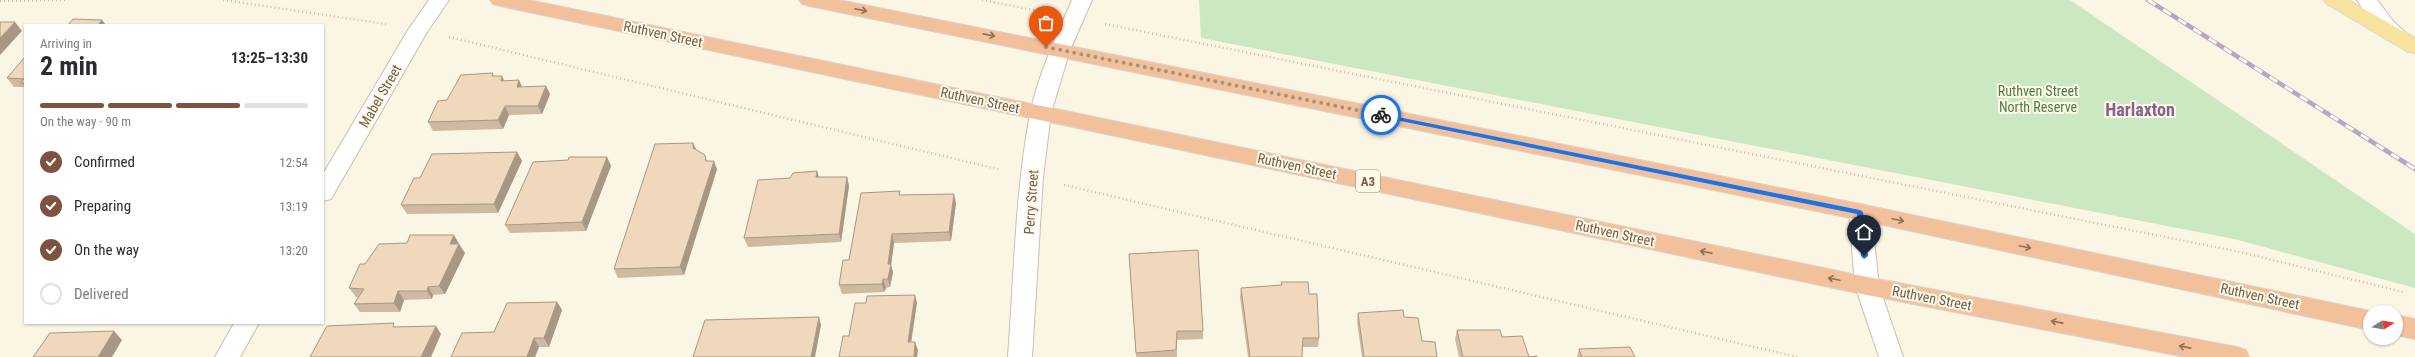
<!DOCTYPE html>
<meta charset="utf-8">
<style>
:root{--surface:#fff;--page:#f2f2f3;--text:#2b2b33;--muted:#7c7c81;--line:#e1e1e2;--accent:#7d533f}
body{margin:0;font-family:"Roboto Condensed",sans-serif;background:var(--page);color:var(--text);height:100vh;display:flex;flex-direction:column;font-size:15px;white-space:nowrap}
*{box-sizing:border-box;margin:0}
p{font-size:13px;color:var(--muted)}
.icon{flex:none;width:22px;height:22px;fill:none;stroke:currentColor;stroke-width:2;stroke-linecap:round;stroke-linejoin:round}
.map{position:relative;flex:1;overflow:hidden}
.drawer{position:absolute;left:24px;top:24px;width:300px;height:300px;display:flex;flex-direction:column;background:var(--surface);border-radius:0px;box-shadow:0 1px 3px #0004}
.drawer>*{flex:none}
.needle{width:26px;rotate:79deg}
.controls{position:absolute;left:2363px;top:305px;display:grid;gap:8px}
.controls a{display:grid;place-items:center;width:40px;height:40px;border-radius:50%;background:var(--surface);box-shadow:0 1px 3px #0004;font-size:20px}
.pin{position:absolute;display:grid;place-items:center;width:34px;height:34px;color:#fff;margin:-41px -17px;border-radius:50% 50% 50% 0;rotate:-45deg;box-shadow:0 0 4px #0007}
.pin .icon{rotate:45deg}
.courier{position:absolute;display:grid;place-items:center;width:40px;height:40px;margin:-20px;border:3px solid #1a73e8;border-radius:50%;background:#fff;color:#222;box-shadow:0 1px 5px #0007}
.headline em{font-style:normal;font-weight:700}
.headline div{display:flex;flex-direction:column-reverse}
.headline{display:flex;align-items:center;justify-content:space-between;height:68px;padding:0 16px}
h1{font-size:26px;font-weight:700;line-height:30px}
.bar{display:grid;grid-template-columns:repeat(4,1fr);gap:6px 4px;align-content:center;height:48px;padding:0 16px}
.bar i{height:5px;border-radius:3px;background:var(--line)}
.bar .current{background:var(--accent)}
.bar p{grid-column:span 4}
ol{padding:0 16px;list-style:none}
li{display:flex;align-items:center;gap:12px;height:44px}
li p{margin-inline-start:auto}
li .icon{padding:4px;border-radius:50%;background:var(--accent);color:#fff;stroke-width:4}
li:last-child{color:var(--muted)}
li i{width:22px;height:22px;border:2px solid var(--line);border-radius:50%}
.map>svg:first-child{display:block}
.green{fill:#cce8c3}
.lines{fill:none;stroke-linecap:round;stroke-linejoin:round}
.minor-casing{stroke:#ccbeab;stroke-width:2}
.major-casing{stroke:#dad5d0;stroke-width:2}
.highway-casing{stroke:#dad5d0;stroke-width:2}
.path{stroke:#d4bca0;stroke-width:2.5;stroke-dasharray:1 3;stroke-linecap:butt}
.minor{fill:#fff;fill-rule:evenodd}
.major{fill:#f8e39e;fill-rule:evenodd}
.highway{fill:#f3c09c;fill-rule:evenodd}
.rail-casing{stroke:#baa3c4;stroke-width:4.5}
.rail{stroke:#fef9e9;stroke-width:3;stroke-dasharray:9;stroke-linecap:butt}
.wall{fill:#cebaa2}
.shaded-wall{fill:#a89784}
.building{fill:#f0d8bc;stroke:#a89784}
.oneway{stroke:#8c725a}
.route{fill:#1a73e8}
.done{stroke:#a29480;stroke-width:4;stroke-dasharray:0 7.2}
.labels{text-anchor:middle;stroke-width:4;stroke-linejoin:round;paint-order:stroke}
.shield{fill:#fef9e9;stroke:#9c8d7a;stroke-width:1}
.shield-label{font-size:13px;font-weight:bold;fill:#725f4a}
.street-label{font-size:14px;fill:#725f4a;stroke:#fef9e9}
.park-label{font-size:14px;fill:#4e7d45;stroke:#fef9e9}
.district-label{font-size:18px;font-weight:bold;fill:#87628f;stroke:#fef9e9}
</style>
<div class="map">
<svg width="2415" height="357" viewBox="0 0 2415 357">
<rect width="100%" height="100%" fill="#fbf6e4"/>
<!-- green -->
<path class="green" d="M 1199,0 L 2070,0 L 2415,234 L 2415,288 L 2234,239 L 1201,38 Z"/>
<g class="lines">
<defs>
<g id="minor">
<path d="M 429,0 L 449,0 L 427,32 L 331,199 L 323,201 L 323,174 L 408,30 Z"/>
<path d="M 1072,0 L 1092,0 L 1070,50 L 1051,113 L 1043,177 L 1032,357 L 1008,357 C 1014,276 1015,194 1030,114 C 1038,75 1056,37 1072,0 Z"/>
<path d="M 2357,0 L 2377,0 L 2393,21 L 2412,39 L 2409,44 C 2387,49 2368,16 2357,0 Z"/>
<path d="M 1860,204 L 1868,206 L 1871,212 L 1879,286 L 1903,357 L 1879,357 L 1855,286 L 1849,212 L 1852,206 Z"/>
<path d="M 234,323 L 259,323 L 240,357 L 215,357 Z"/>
</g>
<path id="major" d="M 2324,0 L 2348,0 L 2415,38 L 2415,53 L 2408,52 L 2327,4 Z"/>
<g id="highway">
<path d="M 490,0 L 529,0 L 1867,277 L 2237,347 L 2246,350 L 2249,357 L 2185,357 L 1867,295 L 500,6 L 493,4 Z"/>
<path d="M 799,0 L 839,0 L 1860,204 L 2375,312 L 2370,312 L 2370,330 L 1860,220 L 809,6 L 802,4 Z"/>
<path d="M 2396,315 L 2415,319 L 2415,339 L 2396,335 Z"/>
</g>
</defs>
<!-- minor casing -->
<use href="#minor" class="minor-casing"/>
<!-- major casing -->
<use href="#major" class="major-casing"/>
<!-- highway casing -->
<use href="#highway" class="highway-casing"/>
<!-- path -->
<g class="path">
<path d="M 223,0 L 386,24"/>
<path d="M 982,0 L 1044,12"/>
<path d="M 0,1 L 65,0"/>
<path d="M 1105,24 L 2240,252 L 2403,292"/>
<path d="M 449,37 L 1001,170"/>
<path d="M 1064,185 L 1797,357"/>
</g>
<!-- minor -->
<use href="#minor" class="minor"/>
<!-- major -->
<use href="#major" class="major"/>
<!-- highway -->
<use href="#highway" class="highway"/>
<defs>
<path id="rail" d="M 2148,0 L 2415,169"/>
</defs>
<!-- rail casing -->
<use href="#rail" class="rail-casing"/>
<!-- rail -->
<use href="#rail" class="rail"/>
</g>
<!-- wall -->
<g class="wall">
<path d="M 25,57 L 25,88 L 24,87 L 14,87 L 7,78 Z"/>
<path d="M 495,76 L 504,81 L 522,87 L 546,86 L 550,94 L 542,114 L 509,115 L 503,129 L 433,131 L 428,122 L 447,100 Z"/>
<path d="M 693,143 L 696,150 L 705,155 L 707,161 L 717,169 L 684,275 L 618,278 L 614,269 Z"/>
<path d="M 517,152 L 522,161 L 498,213 L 407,214 L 401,205 L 420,178 Z"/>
<path d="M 607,157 L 611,166 L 586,231 L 510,233 L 505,225 L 568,160 Z"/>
<path d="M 819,177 L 847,177 L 849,186 L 841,242 L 748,247 L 744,238 Z"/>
<path d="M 901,195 L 956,203 L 951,241 L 894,243 L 891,265 L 893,272 L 890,287 L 886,288 L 884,292 L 842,294 L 839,285 Z"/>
<path d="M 459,244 L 465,253 L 445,294 L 433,295 L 432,299 L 404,300 L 400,312 L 360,312 L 354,304 L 359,297 L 356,297 L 349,288 Z"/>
<path d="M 1129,254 L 1203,331 L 1203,339 L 1177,340 L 1177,357 L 1136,357 Z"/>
<path d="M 1281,282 L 1309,294 L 1319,338 L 1318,347 L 1302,347 L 1302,357 L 1248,357 L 1240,297 L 1241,288 L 1281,285 Z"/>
<path d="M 557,302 L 562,310 L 549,347 L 539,347 L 535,357 L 451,357 L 494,332 Z"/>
<path d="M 1358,313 L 1404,317 L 1422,341 L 1437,357 L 1362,357 L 1357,322 Z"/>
<path d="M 1457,330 L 1502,337 L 1529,357 L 1537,357 L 1459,357 L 1455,339 Z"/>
<path d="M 1579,349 L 1635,357 L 1577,357 Z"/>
</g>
<!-- shaded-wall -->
<g class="shaded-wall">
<path d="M 102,20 L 106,25 L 98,25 Z"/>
<path d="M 15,22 L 22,31 L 0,55 L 0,38 Z"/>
<path d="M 502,76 L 506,85 L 501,81 Z"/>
<path d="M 519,80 L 523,89 L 517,87 Z"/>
<path d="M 546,86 L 550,94 L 542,114 L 538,106 Z"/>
<path d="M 505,106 L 509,115 L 503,129 L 498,120 Z"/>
<path d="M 693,143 L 697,151 L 693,148 Z"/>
<path d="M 517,152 L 522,161 L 498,213 L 494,204 Z"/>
<path d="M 607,157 L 611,166 L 586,231 L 582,222 Z"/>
<path d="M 714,161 L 717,169 L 684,275 L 680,267 Z"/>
<path d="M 817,171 L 820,180 L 816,177 Z"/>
<path d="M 847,177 L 849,186 L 841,242 L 839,234 Z"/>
<path d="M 954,194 L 956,203 L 951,241 L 949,232 Z"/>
<path d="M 892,234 L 894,243 L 891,265 L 893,272 L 890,287 L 888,279 L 888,264 Z"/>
<path d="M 454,235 L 459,244 L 458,248 L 459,244 L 465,253 L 445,294 L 439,286 L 450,244 Z"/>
<path d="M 883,279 L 886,288 L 884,292 L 882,284 Z"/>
<path d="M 428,287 L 433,295 L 432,299 L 427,291 Z"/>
<path d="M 398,291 L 404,300 L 400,312 L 394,303 Z"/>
<path d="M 915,295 L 917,303 L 910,350 L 908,342 Z"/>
<path d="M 557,302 L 562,310 L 549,347 L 544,338 Z"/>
<path d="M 819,317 L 821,325 L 815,357 L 811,357 Z"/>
<path d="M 436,326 L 441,334 L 431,357 L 421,357 Z"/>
<path d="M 114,331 L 122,340 L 112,357 L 98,357 Z"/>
<path d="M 534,338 L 539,347 L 535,357 L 527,357 Z"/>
<path d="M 915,342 L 918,350 L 917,357 L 914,357 Z"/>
</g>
<!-- building -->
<g class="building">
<path d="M 73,19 L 102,20 L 98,25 L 68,25 Z"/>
<path d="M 0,22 L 15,22 L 0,38 Z"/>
<path d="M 25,57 L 25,83 L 20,83 L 24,79 L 7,78 Z"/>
<path d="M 493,73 L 492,76 L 502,76 L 501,81 L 519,80 L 517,87 L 546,86 L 538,106 L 505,106 L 498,120 L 428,122 L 438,101 L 447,100 L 461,75 Z"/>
<path d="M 693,143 L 693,148 L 705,155 L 706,161 L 714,161 L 680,267 L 614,269 L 655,144 Z"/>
<path d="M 517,152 L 494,204 L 401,205 L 414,178 L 420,178 L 432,154 Z"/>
<path d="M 569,157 L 607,157 L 582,222 L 505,225 L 533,162 L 568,160 Z"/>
<path d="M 817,171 L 816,177 L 847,177 L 839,234 L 744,238 L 758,180 L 790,178 L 793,173 Z"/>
<path d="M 900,191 L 899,195 L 954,194 L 949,232 L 892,234 L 888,264 L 891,264 L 888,279 L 883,279 L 882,284 L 839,285 L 843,260 L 849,260 L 861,193 Z"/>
<path d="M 410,235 L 454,235 L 450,244 L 459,244 L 439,286 L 428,287 L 427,291 L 398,291 L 394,303 L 354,304 L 364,289 L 349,288 L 360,264 L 365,264 L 379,244 L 407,243 Z"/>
<path d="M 1198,250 L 1203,331 L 1177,331 L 1176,350 L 1136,353 L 1129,254 Z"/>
<path d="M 1281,282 L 1308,282 L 1309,294 L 1317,294 L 1319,338 L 1303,338 L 1302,357 L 1250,357 L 1241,288 L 1282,285 Z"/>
<path d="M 915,295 L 908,342 L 915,342 L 914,357 L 839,357 L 843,336 L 849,336 L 855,303 L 866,303 L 867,296 Z"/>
<path d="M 557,302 L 544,338 L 534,338 L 527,357 L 451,357 L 462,333 L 494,332 L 507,303 Z"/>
<path d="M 1403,310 L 1404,317 L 1418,318 L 1422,341 L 1435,342 L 1437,357 L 1364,357 L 1358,313 Z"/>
<path d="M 819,317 L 811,357 L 693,357 L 705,320 Z"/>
<path d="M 394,323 L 393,327 L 436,326 L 421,357 L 310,357 L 327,326 Z"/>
<path d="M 1457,330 L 1500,330 L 1502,337 L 1522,336 L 1529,357 L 1537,356 L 1537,357 L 1463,357 Z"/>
<path d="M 114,331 L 98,357 L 33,357 L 50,333 Z"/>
<path d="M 1630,347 L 1635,357 L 1582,357 L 1579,349 Z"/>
</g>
<!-- one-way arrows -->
<defs><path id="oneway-shaft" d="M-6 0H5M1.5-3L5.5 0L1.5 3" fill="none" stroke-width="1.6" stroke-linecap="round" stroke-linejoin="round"/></defs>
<g class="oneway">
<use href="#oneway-shaft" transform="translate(861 10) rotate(11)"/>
<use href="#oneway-shaft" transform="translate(989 35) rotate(11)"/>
<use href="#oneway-shaft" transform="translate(1898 220) rotate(12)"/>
<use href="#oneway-shaft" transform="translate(2025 247) rotate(12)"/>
<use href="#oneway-shaft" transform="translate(1706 252) rotate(-168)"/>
<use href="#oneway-shaft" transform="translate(1834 279) rotate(-168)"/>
<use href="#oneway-shaft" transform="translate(2057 322) rotate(-169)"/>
<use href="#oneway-shaft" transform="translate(2185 347) rotate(-169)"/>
</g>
<!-- route -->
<path class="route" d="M 1378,113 L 1860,210 L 1863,212 L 1868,256 L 1864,259 L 1861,256 L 1857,214 L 1381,117 Z"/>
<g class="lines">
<!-- done -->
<path class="done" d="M 1046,47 L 1381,115"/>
</g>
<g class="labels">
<!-- shield labels -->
<rect class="shield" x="1356" y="170" width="24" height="22" rx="3"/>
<g class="shield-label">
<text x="1368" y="186">A3</text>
</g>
<!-- street labels -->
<g class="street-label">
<text transform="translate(663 34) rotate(12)" y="5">Ruthven Street</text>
<text transform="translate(380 96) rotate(-60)" y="5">Mabel Street</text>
<text transform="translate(980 100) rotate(12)" y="5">Ruthven Street</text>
<text transform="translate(1297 166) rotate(12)" y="5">Ruthven Street</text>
<text transform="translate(1031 202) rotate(-86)" y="5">Perry Street</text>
<text transform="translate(1615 233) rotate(12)" y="5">Ruthven Street</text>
<text transform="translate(2260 296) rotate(12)" y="5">Ruthven Street</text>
<text transform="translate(1932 298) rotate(11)" y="5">Ruthven Street</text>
</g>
<!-- park labels -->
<g class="park-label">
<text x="2038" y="96">Ruthven Street<tspan x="2038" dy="16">North Reserve</tspan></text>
</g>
<!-- district labels -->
<g class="district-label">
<text x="2140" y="116">Harlaxton</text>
</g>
</g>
</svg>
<div class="controls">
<a><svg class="needle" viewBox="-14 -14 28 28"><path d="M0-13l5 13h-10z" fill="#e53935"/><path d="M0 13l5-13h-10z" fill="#7c7c81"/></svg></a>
</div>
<div class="pin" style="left:1046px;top:47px;background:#ea580c"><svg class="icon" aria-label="bag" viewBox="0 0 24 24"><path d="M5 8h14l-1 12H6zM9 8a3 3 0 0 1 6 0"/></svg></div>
<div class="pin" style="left:1864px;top:256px;background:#1f2937"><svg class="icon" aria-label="home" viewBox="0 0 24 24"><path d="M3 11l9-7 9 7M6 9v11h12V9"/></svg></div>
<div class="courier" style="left:1381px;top:115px"><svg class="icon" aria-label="bike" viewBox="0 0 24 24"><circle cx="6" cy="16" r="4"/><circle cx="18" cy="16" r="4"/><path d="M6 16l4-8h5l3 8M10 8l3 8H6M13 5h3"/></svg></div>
<section class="drawer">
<div class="headline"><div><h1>2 min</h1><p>Arriving in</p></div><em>13:25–13:30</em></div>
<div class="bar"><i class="current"></i><i class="current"></i><i class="current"></i><i></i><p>On the way · 90 m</p></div>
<ol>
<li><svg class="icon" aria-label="check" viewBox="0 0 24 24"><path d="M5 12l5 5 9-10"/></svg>Confirmed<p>12:54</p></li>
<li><svg class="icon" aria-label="check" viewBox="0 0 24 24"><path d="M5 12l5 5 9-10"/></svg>Preparing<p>13:19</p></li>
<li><svg class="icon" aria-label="check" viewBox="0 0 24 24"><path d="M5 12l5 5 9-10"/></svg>On the way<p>13:20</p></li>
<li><i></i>Delivered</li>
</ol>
</section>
</div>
